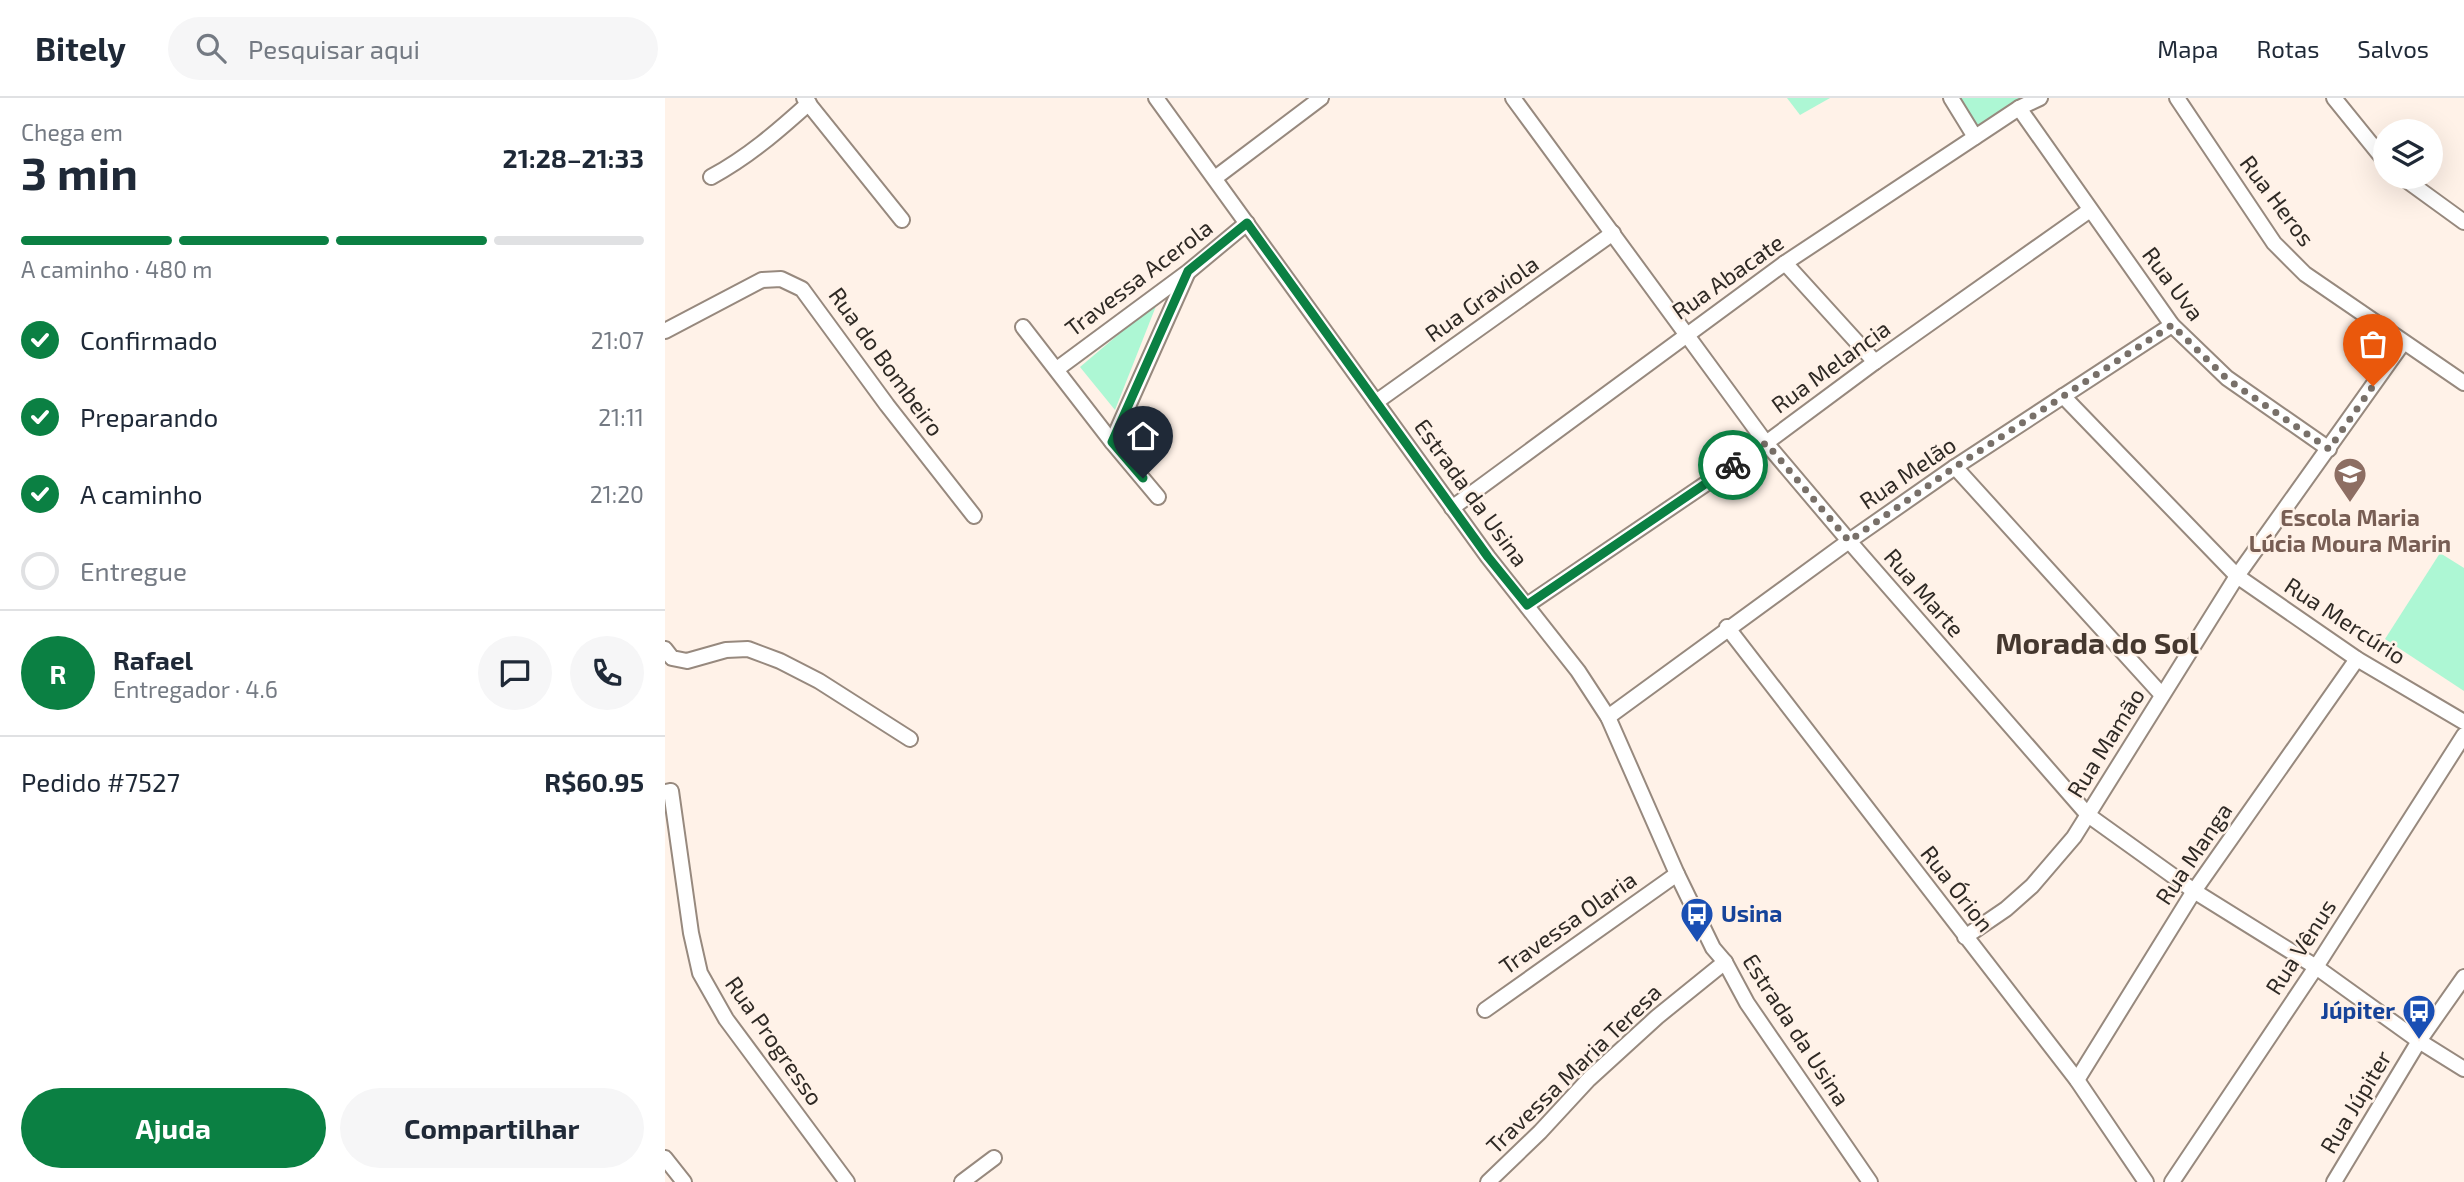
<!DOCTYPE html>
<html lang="pt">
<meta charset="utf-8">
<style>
:root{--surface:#fff;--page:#f6f6f7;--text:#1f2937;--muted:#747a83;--line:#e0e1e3;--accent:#0b8043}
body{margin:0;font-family:"Exo 2",sans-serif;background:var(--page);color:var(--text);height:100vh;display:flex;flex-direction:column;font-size:26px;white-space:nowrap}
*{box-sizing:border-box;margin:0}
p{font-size:23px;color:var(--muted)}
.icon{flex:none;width:38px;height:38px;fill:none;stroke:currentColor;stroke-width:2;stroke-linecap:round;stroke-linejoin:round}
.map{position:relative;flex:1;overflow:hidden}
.panel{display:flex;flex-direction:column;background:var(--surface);width:665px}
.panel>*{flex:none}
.controls{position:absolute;left:1708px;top:21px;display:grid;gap:14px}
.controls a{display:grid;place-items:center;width:70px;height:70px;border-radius:50%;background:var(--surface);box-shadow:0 7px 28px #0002;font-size:35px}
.pin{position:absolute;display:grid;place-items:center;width:60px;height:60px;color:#fff;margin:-72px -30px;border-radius:50% 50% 50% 0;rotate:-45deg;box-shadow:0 0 7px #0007}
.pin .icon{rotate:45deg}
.courier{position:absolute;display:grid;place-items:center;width:70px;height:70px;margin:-35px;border:5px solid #0b8043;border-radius:50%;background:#fff;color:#222;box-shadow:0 2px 9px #0007}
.summary em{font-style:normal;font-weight:700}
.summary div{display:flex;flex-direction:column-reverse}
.summary{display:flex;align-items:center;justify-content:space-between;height:119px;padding:0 21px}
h1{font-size:46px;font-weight:700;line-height:52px}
.bar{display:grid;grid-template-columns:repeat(4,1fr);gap:10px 7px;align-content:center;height:84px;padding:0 21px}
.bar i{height:9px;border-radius:5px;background:var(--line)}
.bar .current{background:var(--accent)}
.bar p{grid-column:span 4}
.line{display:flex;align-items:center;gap:18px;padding:0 21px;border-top:2px solid var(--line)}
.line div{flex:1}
.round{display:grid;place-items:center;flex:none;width:74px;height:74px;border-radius:37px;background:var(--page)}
ol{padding:0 21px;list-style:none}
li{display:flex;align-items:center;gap:21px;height:77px}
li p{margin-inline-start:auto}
li .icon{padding:7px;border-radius:50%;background:var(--accent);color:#fff;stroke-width:4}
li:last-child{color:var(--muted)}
li i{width:38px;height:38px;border:4px solid var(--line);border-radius:50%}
.cta{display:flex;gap:14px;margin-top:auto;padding:14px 21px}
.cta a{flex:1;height:80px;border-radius:42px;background:var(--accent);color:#fff;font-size:28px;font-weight:700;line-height:80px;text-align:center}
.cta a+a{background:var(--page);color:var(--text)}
header{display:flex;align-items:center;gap:42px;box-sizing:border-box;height:98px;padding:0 35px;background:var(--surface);border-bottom:2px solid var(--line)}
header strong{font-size:33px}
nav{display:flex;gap:38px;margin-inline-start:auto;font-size:24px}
.search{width:490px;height:63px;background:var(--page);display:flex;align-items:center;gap:18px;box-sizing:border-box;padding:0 24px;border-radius:38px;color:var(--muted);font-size:26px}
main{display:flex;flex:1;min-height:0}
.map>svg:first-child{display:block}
.green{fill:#adf7d4}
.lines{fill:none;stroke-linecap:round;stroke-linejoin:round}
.minor-casing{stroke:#97897e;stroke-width:18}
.minor{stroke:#fff;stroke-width:14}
.done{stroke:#787069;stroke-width:7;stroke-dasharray:0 12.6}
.route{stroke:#0b8043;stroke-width:9}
.labels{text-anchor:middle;stroke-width:5;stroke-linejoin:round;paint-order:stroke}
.street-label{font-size:23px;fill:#2f2a25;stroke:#fff2e8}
.education-label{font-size:23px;font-weight:bold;fill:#785e54;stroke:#fff2e8}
.transit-label{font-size:23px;font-weight:bold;fill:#164399;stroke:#fff2e8;text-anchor:start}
.district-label{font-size:30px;font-weight:bold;fill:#45382f;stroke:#fff2e8}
</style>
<header>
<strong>Bitely</strong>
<div class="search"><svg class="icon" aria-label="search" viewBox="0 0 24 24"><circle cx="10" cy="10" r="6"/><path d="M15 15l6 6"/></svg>Pesquisar aqui</div>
<nav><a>Mapa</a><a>Rotas</a><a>Salvos</a></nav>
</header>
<main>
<section class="panel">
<div class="summary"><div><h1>3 min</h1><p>Chega em</p></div><em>21:28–21:33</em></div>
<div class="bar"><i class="current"></i><i class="current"></i><i class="current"></i><i></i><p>A caminho · 480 m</p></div>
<ol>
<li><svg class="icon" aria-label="check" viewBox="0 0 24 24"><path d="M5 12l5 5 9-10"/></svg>Confirmado<p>21:07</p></li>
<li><svg class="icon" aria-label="check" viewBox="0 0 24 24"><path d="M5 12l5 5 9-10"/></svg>Preparando<p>21:11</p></li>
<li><svg class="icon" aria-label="check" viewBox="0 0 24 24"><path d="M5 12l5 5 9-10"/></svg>A caminho<p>21:20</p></li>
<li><i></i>Entregue</li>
</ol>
<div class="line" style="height:126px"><b class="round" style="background:var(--accent);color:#fff">R</b><div><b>Rafael</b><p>Entregador · 4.6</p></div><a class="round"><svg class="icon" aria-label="chat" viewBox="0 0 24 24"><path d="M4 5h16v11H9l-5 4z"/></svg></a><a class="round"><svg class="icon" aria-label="phone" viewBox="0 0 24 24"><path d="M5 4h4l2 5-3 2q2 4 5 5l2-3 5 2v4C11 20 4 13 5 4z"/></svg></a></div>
<div class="line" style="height:91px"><div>Pedido #7527</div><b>R$60.95</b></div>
<div class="cta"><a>Ajuda</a><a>Compartilhar</a></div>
</section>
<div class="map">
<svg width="1799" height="1084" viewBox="0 0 1799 1084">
<rect width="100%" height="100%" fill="#fff2e8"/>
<!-- green -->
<g class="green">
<path d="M 1122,0 L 1165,0 L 1135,17 Z"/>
<path d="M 1293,0 L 1359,0 L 1313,31 Z"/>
<path d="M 493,203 L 450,312 L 415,269 Z"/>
<path d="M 1775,455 L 1799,470 L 1799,593 L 1720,541 Z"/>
</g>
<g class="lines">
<defs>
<g id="minor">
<path d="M 139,0 L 237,122"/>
<path d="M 491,0 L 823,459 L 913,573 L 943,619 L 1012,776 L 1048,850 L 1060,864 L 1082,905 L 1205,1084"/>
<path d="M 848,0 L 1101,345 L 1184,443 L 1423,717 L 1529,793 L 1651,869 L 1754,943 L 1799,971"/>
<path d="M 1286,0 L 1310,39"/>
<path d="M 1512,0 L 1609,145 L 1640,176 L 1799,285"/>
<path d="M 1669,0 L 1720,63"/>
<path d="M 1354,10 L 1507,227 L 1562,280 L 1664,351"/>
<path d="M 46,79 C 83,59 113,33 144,5"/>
<path d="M 1737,79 L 1799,124"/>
<path d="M 550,80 L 656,0"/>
<path d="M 1120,165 L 1210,264"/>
<path d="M 358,229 L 447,344 L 493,399"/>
<path d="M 0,233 L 97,182 L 116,181 L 137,191 L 222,307 L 309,418"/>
<path d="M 392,271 L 523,174 L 582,125"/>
<path d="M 1398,298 L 1572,478 L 1692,561 L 1799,624"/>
<path d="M 711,304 L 948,135"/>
<path d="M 447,344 L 522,176"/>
<path d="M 1290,369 L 1497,597"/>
<path d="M 787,410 L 1120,165 L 1354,10 L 1375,0"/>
<path d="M 862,507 L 1101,345 L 1210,264 L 1425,112"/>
<path d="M 1062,529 L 1412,982 L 1481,1084"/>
<path d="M 0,551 L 7,560 L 22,563 L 61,552 L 83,551 L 115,563 L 154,583 L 245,641"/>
<path d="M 943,619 L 1184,443 L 1290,369 L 1507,227"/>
<path d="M 0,694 L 6,693 L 26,835 L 35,875 L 61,921 L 182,1084"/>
<path d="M 1300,839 L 1341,811 L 1367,788 L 1409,739 L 1572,478 L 1738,245"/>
<path d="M 820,912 L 1012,776"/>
<path d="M 1412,982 L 1529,793 L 1692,561"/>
<path d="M 0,1060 L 19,1084"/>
<path d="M 297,1084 L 329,1060"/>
<path d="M 823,1084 L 875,1034 L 924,981 L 992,919 L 1060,864"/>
<path d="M 1507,1084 L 1651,869 L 1799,637"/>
<path d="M 1669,1084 L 1754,943 L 1799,879"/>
</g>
</defs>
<!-- minor casing -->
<use href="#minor" class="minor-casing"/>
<!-- minor -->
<use href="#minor" class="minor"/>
</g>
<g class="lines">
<!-- done -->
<path class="done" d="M 1068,367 L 1101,345 L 1184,443 L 1290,369 L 1507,227 L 1562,281 L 1664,351 L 1708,288"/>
<!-- route -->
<path class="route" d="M 478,380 L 447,344 L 523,173 L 582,125 L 823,459 L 862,507 L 1068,367"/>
</g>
<!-- icons -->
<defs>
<symbol id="school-pin" viewBox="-11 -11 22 30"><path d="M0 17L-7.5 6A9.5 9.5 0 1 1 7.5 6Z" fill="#8d6e63" stroke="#fff2e8"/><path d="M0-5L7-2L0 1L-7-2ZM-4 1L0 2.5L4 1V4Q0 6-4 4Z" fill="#fff"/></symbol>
<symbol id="bus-pin" viewBox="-11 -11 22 30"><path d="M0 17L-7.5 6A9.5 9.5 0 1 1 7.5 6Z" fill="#1a4fb4" stroke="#fff2e8"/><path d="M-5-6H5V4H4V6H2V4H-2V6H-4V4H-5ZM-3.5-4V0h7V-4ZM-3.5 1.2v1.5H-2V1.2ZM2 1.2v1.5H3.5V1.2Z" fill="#fff"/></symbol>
</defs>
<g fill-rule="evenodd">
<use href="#school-pin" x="1666" y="357" width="38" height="52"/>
<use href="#bus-pin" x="1013" y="797" width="38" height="52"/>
<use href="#bus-pin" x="1735" y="894" width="38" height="52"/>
</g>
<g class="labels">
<!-- street labels -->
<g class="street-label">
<text transform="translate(1612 103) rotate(53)" y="8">Rua Heros</text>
<text transform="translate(1063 179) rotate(-35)" y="8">Rua Abacate</text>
<text transform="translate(474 180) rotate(-37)" y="8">Travessa Acerola</text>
<text transform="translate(1508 186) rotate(53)" y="8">Rua Uva</text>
<text transform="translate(817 201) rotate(-35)" y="8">Rua Graviola</text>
<text transform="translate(221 264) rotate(54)" y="8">Rua do Bombeiro</text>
<text transform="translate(1166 269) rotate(-36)" y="8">Rua Melancia</text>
<text transform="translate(1243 375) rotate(-34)" y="8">Rua Melão</text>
<text transform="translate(806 395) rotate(54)" y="8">Estrada da Usina</text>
<text transform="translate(1259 495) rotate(49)" y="8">Rua Marte</text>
<text transform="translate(1680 523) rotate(33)" y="8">Rua Mercúrio</text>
<text transform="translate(1441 645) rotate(-58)" y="8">Rua Mamão</text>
<text transform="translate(1529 756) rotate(-56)" y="8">Rua Manga</text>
<text transform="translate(1292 791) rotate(52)" y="8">Rua Órion</text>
<text transform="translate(903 825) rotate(-35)" y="8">Travessa Olaria</text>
<text transform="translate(1636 849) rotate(-57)" y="8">Rua Vênus</text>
<text transform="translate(1131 932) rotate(57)" y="8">Estrada da Usina</text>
<text transform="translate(109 943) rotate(55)" y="8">Rua Progresso</text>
<text transform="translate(909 971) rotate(-44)" y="8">Travessa Maria Teresa</text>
<text transform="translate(1691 1004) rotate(-59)" y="8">Rua Júpiter</text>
</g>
<!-- education labels -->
<g class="education-label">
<text x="1685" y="428">Escola Maria<tspan x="1685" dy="26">Lúcia Moura Marin</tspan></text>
</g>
<!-- transit labels -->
<g class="transit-label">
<text x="1056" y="824">Usina</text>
<text x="1730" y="921" text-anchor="end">Júpiter</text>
</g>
<!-- district labels -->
<g class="district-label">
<text x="1432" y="556">Morada do Sol</text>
</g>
</g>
</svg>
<div class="controls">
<a><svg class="icon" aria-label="layers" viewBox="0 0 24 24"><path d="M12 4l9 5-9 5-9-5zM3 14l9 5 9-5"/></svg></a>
</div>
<div class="pin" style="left:1708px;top:288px;background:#ea580c"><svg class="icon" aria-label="bag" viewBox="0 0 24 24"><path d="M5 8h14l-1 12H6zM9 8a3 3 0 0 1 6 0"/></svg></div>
<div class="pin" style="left:478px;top:380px;background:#1f2937"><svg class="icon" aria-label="home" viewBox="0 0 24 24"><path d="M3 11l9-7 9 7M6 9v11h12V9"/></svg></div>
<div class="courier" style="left:1068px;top:367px"><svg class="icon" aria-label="bike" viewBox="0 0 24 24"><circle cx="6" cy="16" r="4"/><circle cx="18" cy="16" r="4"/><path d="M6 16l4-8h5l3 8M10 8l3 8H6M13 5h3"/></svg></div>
</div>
</main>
